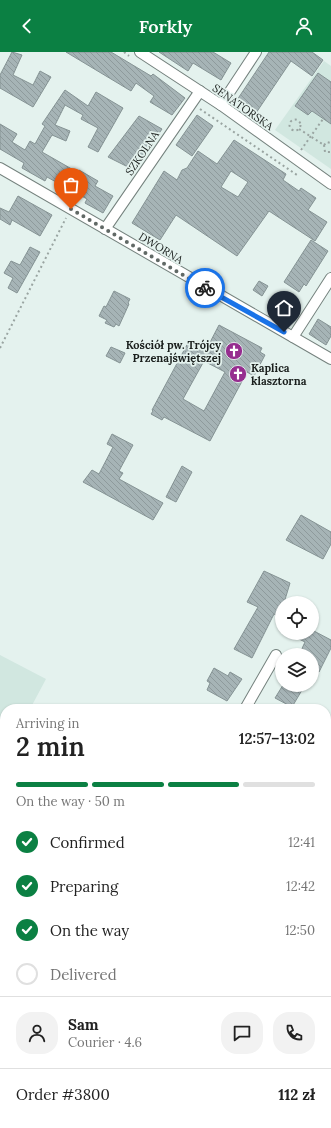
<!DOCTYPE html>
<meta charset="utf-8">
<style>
:root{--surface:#fff;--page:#f2f2f2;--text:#222;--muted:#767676;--line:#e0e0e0;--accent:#0b8043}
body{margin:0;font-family:Lora,serif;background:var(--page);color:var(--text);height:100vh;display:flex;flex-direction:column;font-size:15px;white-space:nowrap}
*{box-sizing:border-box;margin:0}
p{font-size:13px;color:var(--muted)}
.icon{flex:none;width:22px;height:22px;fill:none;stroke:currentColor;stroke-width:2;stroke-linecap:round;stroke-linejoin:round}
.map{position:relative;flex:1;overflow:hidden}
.panel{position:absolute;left:0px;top:652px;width:331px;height:424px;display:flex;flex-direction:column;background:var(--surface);border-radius:16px 16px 0 0;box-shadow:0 1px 3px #0004}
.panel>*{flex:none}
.buttons{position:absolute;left:275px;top:544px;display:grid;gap:8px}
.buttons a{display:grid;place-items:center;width:44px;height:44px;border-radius:50%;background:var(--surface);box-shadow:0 1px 3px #0004;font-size:20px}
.pin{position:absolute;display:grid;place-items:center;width:34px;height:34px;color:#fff;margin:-41px -17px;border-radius:50% 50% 50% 0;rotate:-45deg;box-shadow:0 0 4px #0007}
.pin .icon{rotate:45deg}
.courier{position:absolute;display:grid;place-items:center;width:40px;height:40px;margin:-20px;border:3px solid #1a73e8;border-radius:50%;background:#fff;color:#222;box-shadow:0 1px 5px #0007}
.headline em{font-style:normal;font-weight:600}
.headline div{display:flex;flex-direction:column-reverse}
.headline{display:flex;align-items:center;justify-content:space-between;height:68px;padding:0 16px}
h1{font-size:26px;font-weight:600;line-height:30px}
.bar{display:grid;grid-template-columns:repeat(4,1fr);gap:6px 4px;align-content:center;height:48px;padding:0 16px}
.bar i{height:5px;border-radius:3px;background:var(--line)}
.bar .current{background:var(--accent)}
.bar p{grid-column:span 4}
.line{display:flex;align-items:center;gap:10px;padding:0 16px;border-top:1px solid var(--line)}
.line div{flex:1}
.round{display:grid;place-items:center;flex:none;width:42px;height:42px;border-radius:16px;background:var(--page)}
ol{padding:0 16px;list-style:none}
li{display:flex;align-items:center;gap:12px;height:44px}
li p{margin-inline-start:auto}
li .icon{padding:4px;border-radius:50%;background:var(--accent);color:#fff;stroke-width:4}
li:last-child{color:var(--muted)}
li i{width:22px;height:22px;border:2px solid var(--line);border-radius:50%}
header{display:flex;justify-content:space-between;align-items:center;height:52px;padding:0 16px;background:var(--accent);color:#fff;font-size:18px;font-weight:600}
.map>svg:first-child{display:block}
.built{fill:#d1e7e0}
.building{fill:url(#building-back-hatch);stroke:#859394;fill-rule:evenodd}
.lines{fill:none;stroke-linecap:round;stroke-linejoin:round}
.street-casing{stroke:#75827e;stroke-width:12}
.path{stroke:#99a4a1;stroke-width:2;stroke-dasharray:2 3;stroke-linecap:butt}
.street{stroke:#fff;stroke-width:10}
.done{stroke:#616966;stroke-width:4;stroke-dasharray:0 7.2}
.route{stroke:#1a73e8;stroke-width:5}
.labels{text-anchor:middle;stroke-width:3.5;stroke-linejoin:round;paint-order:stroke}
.street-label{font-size:11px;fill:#1a1f1d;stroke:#e4f2ee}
.poi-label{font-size:11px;font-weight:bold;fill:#1a1f1d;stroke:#e4f2ee;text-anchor:end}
</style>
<header><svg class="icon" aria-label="back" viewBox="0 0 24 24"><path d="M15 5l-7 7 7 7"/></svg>Forkly<svg class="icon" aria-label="person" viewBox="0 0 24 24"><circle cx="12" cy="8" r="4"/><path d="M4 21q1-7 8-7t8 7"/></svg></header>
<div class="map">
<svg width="331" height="1076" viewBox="0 0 331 1076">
<defs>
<pattern id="building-back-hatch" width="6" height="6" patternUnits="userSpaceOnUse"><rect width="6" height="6" fill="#a6b4b6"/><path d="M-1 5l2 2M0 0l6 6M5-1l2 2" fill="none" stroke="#8e9a9c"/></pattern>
</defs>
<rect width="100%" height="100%" fill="#e4f2ee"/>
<!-- built -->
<g class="built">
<path d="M 324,9 L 331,14 L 331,117 L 275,78 Z"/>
<path d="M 0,603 L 46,627 L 30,657 L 5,657 L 5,701 L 0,710 Z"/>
</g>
<!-- building -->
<g class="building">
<path d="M 12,0 L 22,3 L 13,23 L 33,33 L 40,19 L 51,25 L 33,55 L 0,36 L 0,23 Z"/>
<path d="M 66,0 L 111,0 L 151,24 L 153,22 L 185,46 L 172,63 L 150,50 L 154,44 L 136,31 L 131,39 Z"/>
<path d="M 159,0 L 213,0 L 231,11 L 221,28 L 193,11 L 188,19 Z"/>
<path d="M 269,0 L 312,0 L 323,8 L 312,24 L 291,9 L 256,61 L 237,48 Z"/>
<path d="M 318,21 L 331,30 L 331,72 L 312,59 L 308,63 L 295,54 Z"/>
<path d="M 65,38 L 88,54 L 96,40 L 123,56 L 98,100 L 88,95 L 98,76 L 81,67 L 83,63 L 65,53 L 55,73 L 70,79 L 66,89 L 52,83 L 42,100 L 77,120 L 79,118 L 98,129 L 95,134 L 113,144 L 103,161 L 85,151 L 87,147 L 47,125 L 45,129 L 22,116 L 24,111 L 0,97 L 0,72 L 17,82 L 12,90 L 25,98 L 30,89 L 35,92 L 45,74 L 42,72 Z"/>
<path d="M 197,63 L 213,74 L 192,104 L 176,93 Z"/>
<path d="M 139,64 L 162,77 L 134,118 L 108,105 Z"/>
<path d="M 234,88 L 286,122 L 283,128 L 299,139 L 301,136 L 316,146 L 308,158 L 327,170 L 315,189 L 269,159 L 237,204 L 176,163 L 160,188 L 132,171 L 164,119 L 177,128 L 182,118 L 187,116 L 198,99 L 217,112 ZM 231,119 L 248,130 L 238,145 L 221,135 Z"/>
<path d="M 18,144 L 52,163 L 40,184 L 12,168 L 10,173 L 0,167 L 0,156 L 9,160 Z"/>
<path d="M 311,188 L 328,199 L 306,234 L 304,232 L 299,240 L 284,230 Z"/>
<path d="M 30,195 L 40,200 L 17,241 L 8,236 L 13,226 L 4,221 L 11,209 L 20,213 Z"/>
<path d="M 259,229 L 268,234 L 262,244 L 253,238 Z"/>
<path d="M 114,239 L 130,247 L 128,251 L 129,252 L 119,274 L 116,272 L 114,275 L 105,271 L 107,268 L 99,264 L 104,254 L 106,255 Z"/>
<path d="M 318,267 L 331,275 L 331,284 L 326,293 L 309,282 Z"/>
<path d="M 219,273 L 262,296 L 260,300 L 265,303 L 254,324 L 247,320 L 210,389 L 164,365 L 162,368 L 151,362 L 153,359 L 152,358 L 189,289 L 206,298 ZM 204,309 L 225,320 L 204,359 L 183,347 Z"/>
<path d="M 111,295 L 125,301 L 120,311 L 106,304 Z"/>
<path d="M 112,382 L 133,393 L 119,419 L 123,421 L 119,427 L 163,451 L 153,468 L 83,430 L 92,418 L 99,422 L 113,395 L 107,392 Z"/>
<path d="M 182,414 L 192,420 L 176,450 L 166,445 Z"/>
<path d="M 301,463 L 331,480 L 331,492 L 323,507 L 286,488 Z"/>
<path d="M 264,519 L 290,531 L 284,551 L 282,551 L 280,565 L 274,562 L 252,606 L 234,597 L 258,555 L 247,550 Z"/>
<path d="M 312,578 L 331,588 L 331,596 L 319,620 L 312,616 L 312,603 L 299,603 L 305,590 L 287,581 L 312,581 Z"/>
<path d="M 214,616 L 228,624 L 230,620 L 242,627 L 227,649 L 207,638 L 210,631 L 207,629 Z"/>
<path d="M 283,633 L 305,633 L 292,655 L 275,646 Z"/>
</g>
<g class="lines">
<defs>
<g id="street">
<path d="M 140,0 L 221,53 L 331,132"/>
<path d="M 221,53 L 256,0"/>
<path d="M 0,116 L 331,307"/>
<path d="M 105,177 L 200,39"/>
<path d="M 293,285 L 331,226"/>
<path d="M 245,657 L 276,603"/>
<path d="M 326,857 L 331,849"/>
<path d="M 0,885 L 5,887"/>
<path d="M 326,912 L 331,912"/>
<path d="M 0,975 L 5,980"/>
<path d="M 78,1071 L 82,1076"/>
</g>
</defs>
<!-- street casing -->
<use href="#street" class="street-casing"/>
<!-- path -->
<g class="path">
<path d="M 124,0 L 129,4"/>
<path d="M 200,57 L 297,123"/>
<circle cx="295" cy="73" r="5.5"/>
<path d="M 299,77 L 324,93"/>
<path d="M 324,93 L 325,100 L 331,100"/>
<path d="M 324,93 L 327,90 L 331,91"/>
<path d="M 301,98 L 323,67"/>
<path d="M 0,296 L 66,166"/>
</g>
<!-- street -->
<use href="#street" class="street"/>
</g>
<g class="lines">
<!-- done -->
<path class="done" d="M 71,157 L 205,236"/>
<!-- route -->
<path class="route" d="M 205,236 L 284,280"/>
</g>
<!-- icons -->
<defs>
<symbol id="church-disc" viewBox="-11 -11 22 22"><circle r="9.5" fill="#962d8f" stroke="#e4f2ee"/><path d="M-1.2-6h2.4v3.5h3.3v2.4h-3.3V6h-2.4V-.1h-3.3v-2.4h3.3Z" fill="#fff"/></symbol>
</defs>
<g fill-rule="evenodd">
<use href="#church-disc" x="224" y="289" width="20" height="20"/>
<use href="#church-disc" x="228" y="312" width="20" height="20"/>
</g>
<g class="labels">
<!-- street labels -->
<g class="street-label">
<text transform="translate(243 55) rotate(35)" y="4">SENATORSKA</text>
<text transform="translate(142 101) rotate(-56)" y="4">SZKOLNA</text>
<text transform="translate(161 196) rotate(31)" y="4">DWORNA</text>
</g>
<!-- poi labels -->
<g class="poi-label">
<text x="221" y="297">Kościół pw. Trójcy<tspan x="221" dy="13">Przenajświętszej</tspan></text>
<text x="251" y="320" text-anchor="start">Kaplica<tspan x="251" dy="13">klasztorna</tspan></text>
</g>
</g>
</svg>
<div class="buttons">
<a><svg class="icon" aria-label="locate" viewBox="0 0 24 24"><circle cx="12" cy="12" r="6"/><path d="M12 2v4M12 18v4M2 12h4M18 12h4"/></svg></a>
<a><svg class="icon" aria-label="layers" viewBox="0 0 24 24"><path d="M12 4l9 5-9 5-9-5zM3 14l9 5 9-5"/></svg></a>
</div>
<div class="pin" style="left:71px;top:157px;background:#ea580c"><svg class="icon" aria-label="bag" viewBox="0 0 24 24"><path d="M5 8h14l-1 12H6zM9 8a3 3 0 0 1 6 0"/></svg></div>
<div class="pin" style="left:284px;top:280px;background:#1f2937"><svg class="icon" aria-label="home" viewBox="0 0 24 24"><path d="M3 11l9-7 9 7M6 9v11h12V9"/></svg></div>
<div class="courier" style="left:205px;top:236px"><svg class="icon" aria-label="bike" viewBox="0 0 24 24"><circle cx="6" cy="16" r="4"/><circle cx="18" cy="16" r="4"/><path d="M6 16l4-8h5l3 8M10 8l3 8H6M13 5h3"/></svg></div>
<section class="panel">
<div class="headline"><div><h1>2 min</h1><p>Arriving in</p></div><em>12:57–13:02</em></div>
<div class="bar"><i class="current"></i><i class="current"></i><i class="current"></i><i></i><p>On the way · 50 m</p></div>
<ol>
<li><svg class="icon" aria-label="check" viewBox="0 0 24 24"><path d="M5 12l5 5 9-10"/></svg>Confirmed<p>12:41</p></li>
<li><svg class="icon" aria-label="check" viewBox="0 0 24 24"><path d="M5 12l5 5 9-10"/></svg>Preparing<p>12:42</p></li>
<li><svg class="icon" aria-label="check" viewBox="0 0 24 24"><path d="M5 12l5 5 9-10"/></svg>On the way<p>12:50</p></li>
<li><i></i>Delivered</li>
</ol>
<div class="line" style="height:72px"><a class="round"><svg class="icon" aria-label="person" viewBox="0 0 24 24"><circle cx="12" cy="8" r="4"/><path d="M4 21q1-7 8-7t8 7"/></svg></a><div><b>Sam</b><p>Courier · 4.6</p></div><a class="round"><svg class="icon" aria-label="chat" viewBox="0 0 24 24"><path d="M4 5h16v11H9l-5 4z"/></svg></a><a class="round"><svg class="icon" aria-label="phone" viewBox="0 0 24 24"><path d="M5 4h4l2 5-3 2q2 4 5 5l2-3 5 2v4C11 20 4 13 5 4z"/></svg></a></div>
<div class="line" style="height:52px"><div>Order #3800</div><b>112 zł</b></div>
</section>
</div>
